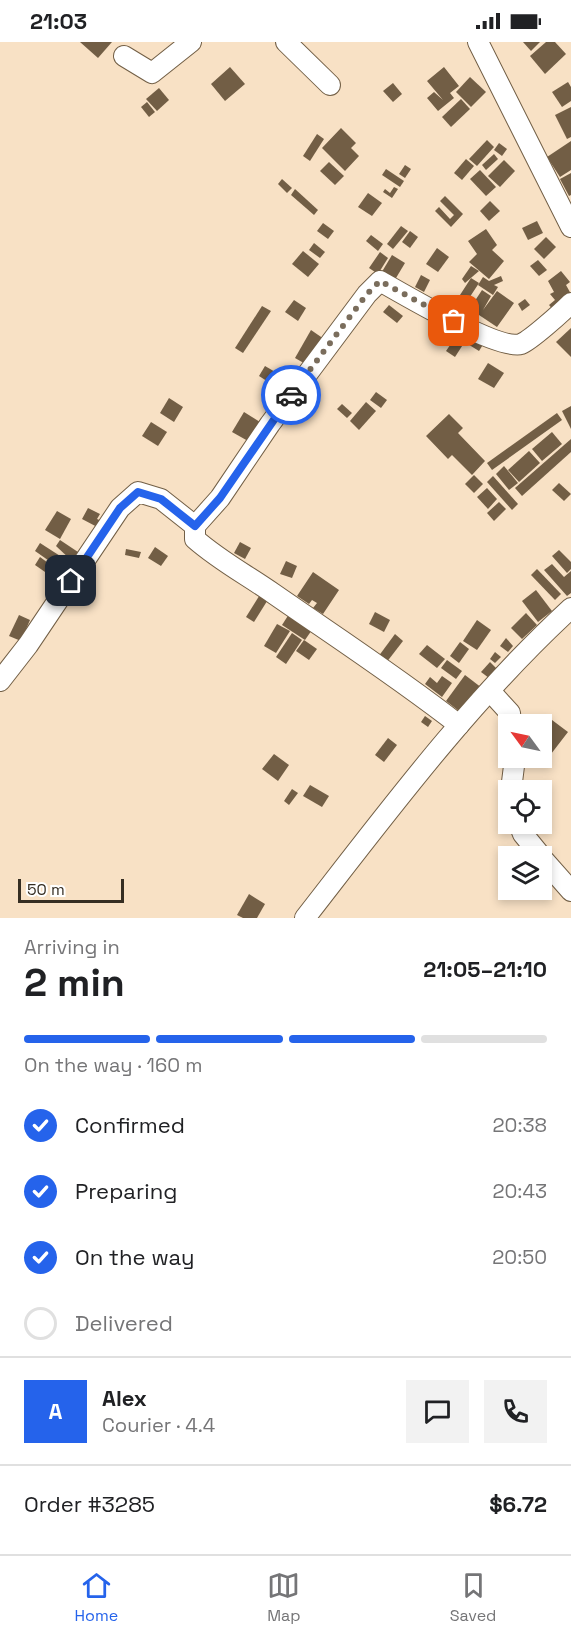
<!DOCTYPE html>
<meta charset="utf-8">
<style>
:root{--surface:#fff;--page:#f2f2f2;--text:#202124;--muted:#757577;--line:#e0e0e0;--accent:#2563eb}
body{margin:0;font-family:"Space Grotesk",sans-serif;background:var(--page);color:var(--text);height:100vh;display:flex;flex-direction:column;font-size:22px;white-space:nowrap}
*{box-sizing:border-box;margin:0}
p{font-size:20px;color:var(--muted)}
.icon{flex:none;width:33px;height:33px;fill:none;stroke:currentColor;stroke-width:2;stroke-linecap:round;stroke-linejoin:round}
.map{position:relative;height:876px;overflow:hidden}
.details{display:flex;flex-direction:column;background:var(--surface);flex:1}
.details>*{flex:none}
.needle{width:39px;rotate:303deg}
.fabs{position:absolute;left:498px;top:672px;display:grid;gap:12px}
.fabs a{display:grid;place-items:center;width:54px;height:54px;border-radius:0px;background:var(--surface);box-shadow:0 3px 9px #0003;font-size:30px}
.scale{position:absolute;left:18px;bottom:15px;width:106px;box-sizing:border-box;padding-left:6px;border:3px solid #362e23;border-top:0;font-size:16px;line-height:21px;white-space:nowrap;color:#362e23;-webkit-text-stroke:4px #fff;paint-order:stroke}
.pin{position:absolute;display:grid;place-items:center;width:51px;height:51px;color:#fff;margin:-26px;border-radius:12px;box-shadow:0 3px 9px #0006}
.courier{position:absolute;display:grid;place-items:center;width:60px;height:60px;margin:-30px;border:4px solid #2563eb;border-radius:50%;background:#fff;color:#222;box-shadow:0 2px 8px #0007}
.summary em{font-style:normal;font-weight:700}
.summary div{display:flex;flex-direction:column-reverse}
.summary{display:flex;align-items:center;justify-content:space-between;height:102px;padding:0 24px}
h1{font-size:39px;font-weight:700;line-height:45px}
.bar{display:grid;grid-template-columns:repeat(4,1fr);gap:9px 6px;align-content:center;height:72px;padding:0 24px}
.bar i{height:8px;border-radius:4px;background:var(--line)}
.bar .active{background:var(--accent)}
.bar p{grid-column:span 4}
.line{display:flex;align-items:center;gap:15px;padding:0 24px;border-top:2px solid var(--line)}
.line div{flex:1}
.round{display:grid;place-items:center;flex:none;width:63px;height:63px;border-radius:0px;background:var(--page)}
ol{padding:0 24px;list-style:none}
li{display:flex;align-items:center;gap:18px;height:66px}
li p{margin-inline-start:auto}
li .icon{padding:6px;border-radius:50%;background:var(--accent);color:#fff;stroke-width:4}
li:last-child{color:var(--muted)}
li i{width:33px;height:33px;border:3px solid var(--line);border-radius:50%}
.status{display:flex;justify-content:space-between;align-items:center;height:42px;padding:0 30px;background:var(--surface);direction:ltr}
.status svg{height:16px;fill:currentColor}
.menu{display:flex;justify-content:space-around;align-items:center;height:84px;border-top:2px solid var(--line);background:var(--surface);font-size:16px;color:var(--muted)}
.menu a{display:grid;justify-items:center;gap:3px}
.menu .active{color:var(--accent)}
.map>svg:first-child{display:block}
.building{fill:#725e45}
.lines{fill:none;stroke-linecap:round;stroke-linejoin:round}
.minor-casing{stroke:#725f46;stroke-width:22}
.minor{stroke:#fff;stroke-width:20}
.done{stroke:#7a6d5c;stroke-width:6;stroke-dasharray:0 10.8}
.route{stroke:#2563eb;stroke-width:8}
</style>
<div class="status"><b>21:03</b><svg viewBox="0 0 49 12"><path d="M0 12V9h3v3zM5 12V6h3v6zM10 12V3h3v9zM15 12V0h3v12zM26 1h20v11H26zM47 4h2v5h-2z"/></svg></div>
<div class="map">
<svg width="571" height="876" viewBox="0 0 571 876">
<rect width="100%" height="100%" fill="#f8e1c5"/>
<!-- building -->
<g class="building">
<path d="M 80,0 L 112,0 L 98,16 Z"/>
<path d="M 523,0 L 540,0 L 531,9 Z"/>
<path d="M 546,0 L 555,0 L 566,12 L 545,32 L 530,14 Z"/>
<path d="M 230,25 L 245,42 L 225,59 L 211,42 Z"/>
<path d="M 444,25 L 459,44 L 450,51 L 454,56 L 438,69 L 427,56 L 434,50 L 443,58 L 427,39 Z"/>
<path d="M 470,35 L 486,50 L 471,65 L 456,50 Z"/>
<path d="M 568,40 L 571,45 L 571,59 L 562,65 L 552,50 Z"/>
<path d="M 393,41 L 402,52 L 393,60 L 383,49 Z"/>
<path d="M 159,46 L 169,58 L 157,69 L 146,57 Z"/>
<path d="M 461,57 L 470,67 L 451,85 L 442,75 Z"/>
<path d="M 147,60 L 155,70 L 149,75 L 141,65 Z"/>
<path d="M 571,65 L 571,95 L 567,97 L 555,73 Z"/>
<path d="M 341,86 L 356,101 L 351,106 L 359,114 L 345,129 L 322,106 Z"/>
<path d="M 317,92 L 324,97 L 310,119 L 303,114 Z"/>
<path d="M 487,98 L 494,105 L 477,124 L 469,117 Z"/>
<path d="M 571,99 L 571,128 L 560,135 L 547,115 Z"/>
<path d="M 499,101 L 507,107 L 502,114 L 494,108 Z"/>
<path d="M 494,112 L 498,117 L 486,128 L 482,123 Z"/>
<path d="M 466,117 L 474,124 L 462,138 L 454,131 Z"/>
<path d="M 504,118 L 515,129 L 500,145 L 488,134 Z"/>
<path d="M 329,120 L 344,134 L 335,143 L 320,129 Z"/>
<path d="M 405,123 L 411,127 L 405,136 L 399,132 Z"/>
<path d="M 386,127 L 404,139 L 400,145 L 382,133 Z"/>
<path d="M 480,128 L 496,145 L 486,154 L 470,137 Z"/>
<path d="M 571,131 L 571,153 L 569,154 L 560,137 Z"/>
<path d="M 282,137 L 292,146 L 287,151 L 278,142 Z"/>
<path d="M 394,145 L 398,147 L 392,156 L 383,150 L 385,147 L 390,151 Z"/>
<path d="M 295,147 L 318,168 L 314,173 L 291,153 Z"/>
<path d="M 368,151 L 382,161 L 372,174 L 358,165 Z"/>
<path d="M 445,154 L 463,172 L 451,185 L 435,169 L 439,165 L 450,177 L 454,173 L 440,159 Z"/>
<path d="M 490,159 L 500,169 L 489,179 L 480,169 Z"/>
<path d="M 537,179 L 543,191 L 528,198 L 522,186 Z"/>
<path d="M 323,181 L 334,189 L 328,197 L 317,189 Z"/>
<path d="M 401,184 L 408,189 L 393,207 L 387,202 Z"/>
<path d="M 486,187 L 497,203 L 492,208 L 504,219 L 489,237 L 469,220 L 477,212 L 468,199 Z"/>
<path d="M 410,189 L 418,195 L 410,206 L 402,200 Z"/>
<path d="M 371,193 L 383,202 L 378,209 L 366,199 Z"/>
<path d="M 546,195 L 556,205 L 544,217 L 534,207 Z"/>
<path d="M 314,201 L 325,210 L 320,216 L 309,208 Z"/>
<path d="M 437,206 L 449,215 L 438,230 L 426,222 Z"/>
<path d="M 303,209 L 319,222 L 308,235 L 292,222 Z"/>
<path d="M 380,210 L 388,216 L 378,232 L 369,226 Z"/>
<path d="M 392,213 L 405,221 L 393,241 L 380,233 Z"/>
<path d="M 538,218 L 547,228 L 539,234 L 530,224 Z"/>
<path d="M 471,224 L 479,229 L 465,241 L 462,237 Z"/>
<path d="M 561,229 L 570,240 L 566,243 L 571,252 L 554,269 L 549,263 L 555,258 L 550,252 L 554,250 L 548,239 Z"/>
<path d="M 421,233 L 430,238 L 424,250 L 415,245 Z"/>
<path d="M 501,234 L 503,239 L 494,243 L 498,245 L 493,253 L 478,243 L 483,235 L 489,239 Z"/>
<path d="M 471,236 L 479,241 L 462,267 L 467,271 L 482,248 L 491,254 L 483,268 L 497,249 L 514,261 L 497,285 L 479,273 L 472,284 L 449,270 Z"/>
<path d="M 525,257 L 530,263 L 522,269 L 518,262 Z"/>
<path d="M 294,258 L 306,266 L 298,279 L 285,270 Z"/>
<path d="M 389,263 L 403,274 L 397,281 L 383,270 Z"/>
<path d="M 262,264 L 271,269 L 243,311 L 235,306 Z"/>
<path d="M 571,286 L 571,315 L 556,300 Z"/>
<path d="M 311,288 L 324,297 L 309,324 L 295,316 Z"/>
<path d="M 471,293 L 484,301 L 479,309 L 466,301 Z"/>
<path d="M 455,296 L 464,301 L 455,315 L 446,309 Z"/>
<path d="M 488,321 L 504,331 L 494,346 L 478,337 Z"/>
<path d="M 265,324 L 294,341 L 287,352 L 259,334 Z"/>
<path d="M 376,350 L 387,358 L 381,366 L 370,358 Z"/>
<path d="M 169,356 L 183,365 L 174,380 L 160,371 Z"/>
<path d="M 366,360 L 376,369 L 359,388 L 350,379 Z"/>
<path d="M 342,362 L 352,371 L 347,376 L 337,367 Z"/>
<path d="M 571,364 L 571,387 L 562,369 Z"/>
<path d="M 244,370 L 260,380 L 248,399 L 232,390 Z"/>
<path d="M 557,371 L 562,378 L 492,428 L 487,421 Z"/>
<path d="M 449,372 L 463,386 L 458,391 L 485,419 L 472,433 L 452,413 L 448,417 L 426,394 Z"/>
<path d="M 151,380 L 167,390 L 158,404 L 142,394 Z"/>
<path d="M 552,390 L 562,402 L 542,419 L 532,407 Z"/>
<path d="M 571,397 L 571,410 L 522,454 L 515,446 Z"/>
<path d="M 529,409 L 540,421 L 519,440 L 508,428 Z"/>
<path d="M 504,424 L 518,441 L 509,448 L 496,432 Z"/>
<path d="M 474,433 L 483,442 L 474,451 L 465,442 Z"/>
<path d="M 493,434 L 518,462 L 512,468 L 487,440 Z"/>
<path d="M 559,441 L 571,452 L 564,459 L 552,448 Z"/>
<path d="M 487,446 L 497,457 L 488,467 L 477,455 Z"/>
<path d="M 499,460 L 506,467 L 494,479 L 487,471 Z"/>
<path d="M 88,466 L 100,472 L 97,477 L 104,480 L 101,487 L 82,477 Z"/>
<path d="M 57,469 L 71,477 L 60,497 L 45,488 Z"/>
<path d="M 60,498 L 78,510 L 72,519 L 56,504 Z"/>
<path d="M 240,500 L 251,506 L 245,517 L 234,511 Z"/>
<path d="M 40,501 L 71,521 L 65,530 L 35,509 Z"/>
<path d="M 155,505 L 168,514 L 161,524 L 148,516 Z"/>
<path d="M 126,507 L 141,510 L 139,516 L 125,513 Z"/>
<path d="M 559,508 L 571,520 L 571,527 L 567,531 L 552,514 Z"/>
<path d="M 40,515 L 63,532 L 58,539 L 35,523 Z"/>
<path d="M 286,519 L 297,524 L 292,536 L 280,532 Z"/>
<path d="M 552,522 L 564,535 L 571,529 L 571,551 L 567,554 L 544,528 Z"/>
<path d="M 537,527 L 561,552 L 555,558 L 531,533 Z"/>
<path d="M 313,530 L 339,548 L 323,572 L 313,566 L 317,561 L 312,558 L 309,562 L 297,554 Z"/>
<path d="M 536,548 L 552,569 L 538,580 L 522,559 Z"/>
<path d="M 261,551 L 269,556 L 254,580 L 246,575 Z"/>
<path d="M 291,569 L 314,585 L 305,598 L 282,583 Z"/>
<path d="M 375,570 L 390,578 L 384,590 L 369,582 Z"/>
<path d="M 526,571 L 537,583 L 522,597 L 511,586 Z"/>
<path d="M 19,573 L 30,578 L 21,599 L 9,594 Z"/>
<path d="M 477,578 L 491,588 L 477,608 L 463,599 Z"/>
<path d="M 277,582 L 290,589 L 276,611 L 264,604 Z"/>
<path d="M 292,591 L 302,598 L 286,622 L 276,615 Z"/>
<path d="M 395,592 L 403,599 L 386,621 L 378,615 Z"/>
<path d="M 506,596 L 513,604 L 508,610 L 500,604 Z"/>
<path d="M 304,598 L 317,607 L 309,618 L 296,609 Z"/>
<path d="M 460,600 L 469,607 L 459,621 L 450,614 Z"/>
<path d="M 427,603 L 445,617 L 437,626 L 419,612 Z"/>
<path d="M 495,610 L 501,615 L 495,621 L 490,617 Z"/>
<path d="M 447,618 L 462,629 L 456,637 L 441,626 Z"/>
<path d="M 490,620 L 497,627 L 489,636 L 481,630 Z"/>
<path d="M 465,633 L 482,646 L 463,672 L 446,659 Z"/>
<path d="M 442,634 L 452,641 L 442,655 L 425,642 L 430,635 L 437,641 Z"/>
<path d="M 544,672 L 568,690 L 551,712 L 542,705 L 542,682 L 535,682 Z"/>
<path d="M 425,674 L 432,679 L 428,685 L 421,680 Z"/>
<path d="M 388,696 L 397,703 L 384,720 L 375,713 Z"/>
<path d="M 274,712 L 289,723 L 278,739 L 262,727 Z"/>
<path d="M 310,743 L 329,754 L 322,765 L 303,754 Z"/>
<path d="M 292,747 L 298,751 L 289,763 L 284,759 Z"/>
<path d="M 249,852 L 265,862 L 257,876 L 243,876 L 237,873 Z"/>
</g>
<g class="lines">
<defs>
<g id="minor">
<path d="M 286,0 L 330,43"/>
<path d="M 478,0 L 571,185"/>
<path d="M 124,14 L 152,31 L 191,0"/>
<path d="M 195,484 L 220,456 L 270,382 L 367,252 L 380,239 C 403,252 499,309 521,302 C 531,298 562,270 571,261"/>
<path d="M 0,639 L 28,603 L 120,466 L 138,450 L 161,457 L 195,484 L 195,497 C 220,519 247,533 274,552 C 336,595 399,636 459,683"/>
<path d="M 490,649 L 510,671 L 511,682"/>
<path d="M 511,748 L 515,716"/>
<path d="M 519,782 L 523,792 L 541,814"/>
<path d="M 542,816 L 571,849"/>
<path d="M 305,876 C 389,768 470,659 571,566"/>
</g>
</defs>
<!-- minor casing -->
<use href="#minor" class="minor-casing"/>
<!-- minor -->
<use href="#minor" class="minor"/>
</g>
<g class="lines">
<!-- done -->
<path class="done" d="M 291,353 L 367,252 L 380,239 L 454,279"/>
<!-- route -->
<path class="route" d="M 71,539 L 120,466 L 138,450 L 161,457 L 195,484 L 220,456 L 291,353"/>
</g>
</svg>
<div class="fabs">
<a><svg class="needle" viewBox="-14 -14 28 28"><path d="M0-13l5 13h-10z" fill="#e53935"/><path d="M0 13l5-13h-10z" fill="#757577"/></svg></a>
<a><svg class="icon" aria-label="locate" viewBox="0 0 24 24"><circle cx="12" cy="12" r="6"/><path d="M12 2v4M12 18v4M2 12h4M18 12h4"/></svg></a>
<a><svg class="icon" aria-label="layers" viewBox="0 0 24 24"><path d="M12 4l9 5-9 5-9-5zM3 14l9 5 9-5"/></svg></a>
</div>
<div class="scale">50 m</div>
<div class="pin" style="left:454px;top:279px;background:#ea580c"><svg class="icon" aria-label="bag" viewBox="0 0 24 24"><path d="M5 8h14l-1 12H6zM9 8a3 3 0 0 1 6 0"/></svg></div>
<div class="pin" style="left:71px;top:539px;background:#1f2937"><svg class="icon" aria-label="home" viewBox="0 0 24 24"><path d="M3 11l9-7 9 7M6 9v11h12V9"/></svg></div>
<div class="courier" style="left:291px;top:353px"><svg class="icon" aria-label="car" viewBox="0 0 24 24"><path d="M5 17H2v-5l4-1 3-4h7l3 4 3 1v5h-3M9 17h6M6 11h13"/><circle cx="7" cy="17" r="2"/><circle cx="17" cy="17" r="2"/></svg></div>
</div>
<section class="details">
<div class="summary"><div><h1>2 min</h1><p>Arriving in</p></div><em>21:05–21:10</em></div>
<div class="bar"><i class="active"></i><i class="active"></i><i class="active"></i><i></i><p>On the way · 160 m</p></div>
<ol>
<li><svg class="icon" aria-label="check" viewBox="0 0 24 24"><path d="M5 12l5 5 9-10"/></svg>Confirmed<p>20:38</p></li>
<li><svg class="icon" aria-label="check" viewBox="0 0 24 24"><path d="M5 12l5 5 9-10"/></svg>Preparing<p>20:43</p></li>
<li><svg class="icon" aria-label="check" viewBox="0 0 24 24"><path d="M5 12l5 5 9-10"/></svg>On the way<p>20:50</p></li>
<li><i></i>Delivered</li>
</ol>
<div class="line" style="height:108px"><b class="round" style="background:var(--accent);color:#fff">A</b><div><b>Alex</b><p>Courier · 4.4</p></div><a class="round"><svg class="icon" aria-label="chat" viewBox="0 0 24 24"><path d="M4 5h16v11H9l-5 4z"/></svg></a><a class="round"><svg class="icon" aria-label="phone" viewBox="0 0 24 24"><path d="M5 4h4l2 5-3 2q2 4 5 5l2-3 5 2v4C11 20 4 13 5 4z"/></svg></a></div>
<div class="line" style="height:78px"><div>Order #3285</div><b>$6.72</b></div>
</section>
<nav class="menu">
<a class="active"><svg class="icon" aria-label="home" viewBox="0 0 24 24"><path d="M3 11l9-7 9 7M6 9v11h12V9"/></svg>Home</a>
<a><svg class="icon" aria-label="map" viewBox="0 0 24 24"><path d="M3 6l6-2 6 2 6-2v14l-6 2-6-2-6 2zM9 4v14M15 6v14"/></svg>Map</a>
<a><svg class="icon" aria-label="saved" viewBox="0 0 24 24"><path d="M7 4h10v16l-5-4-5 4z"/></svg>Saved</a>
</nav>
